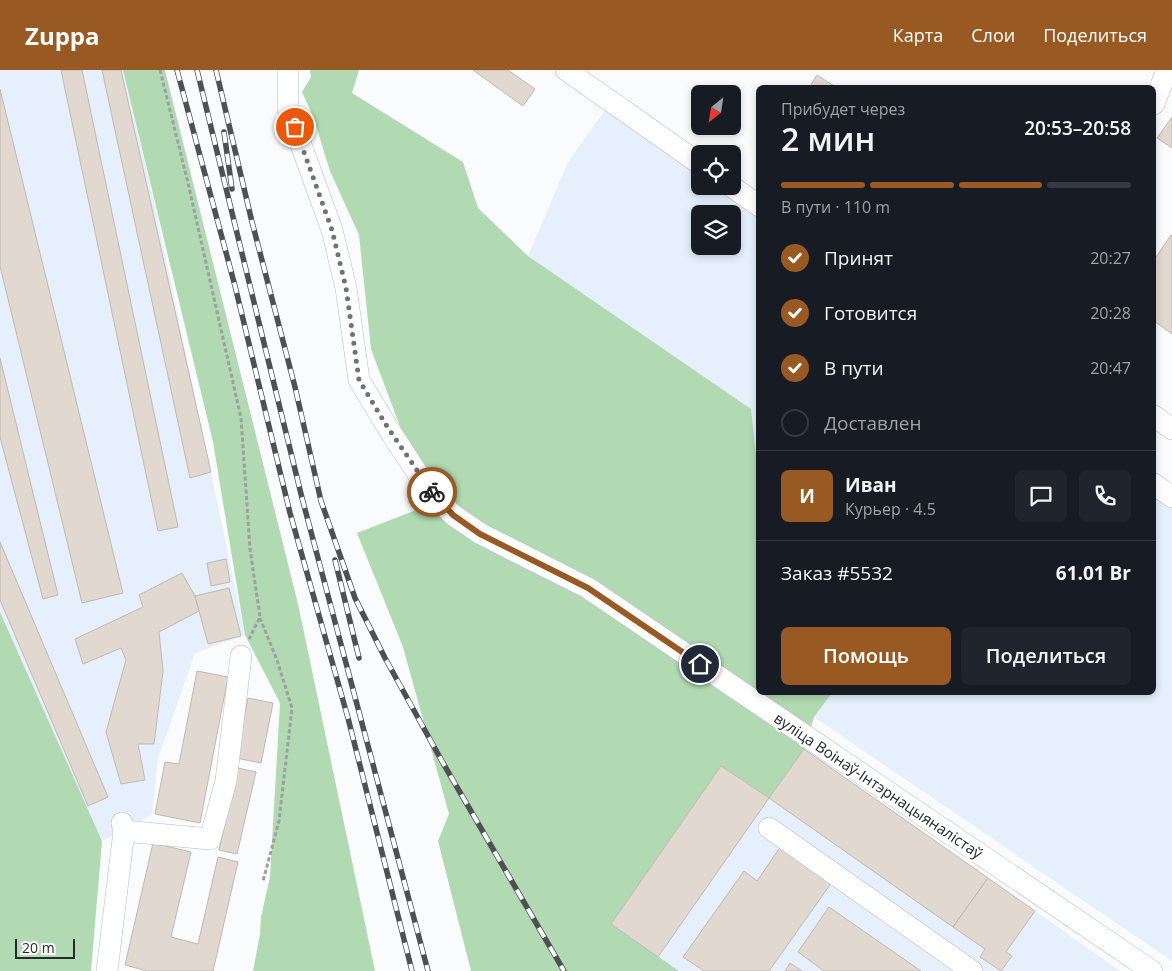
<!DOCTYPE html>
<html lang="ru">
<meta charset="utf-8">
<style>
:root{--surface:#171b24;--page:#20242c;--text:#f1f3f6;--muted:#9ea1a6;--line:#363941;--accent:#995923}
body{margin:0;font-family:"Open Sans",sans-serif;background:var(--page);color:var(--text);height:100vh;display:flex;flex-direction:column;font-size:19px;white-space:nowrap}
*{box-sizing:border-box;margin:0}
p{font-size:16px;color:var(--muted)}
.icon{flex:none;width:28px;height:28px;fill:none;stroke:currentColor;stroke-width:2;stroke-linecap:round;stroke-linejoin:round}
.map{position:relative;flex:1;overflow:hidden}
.side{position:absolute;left:756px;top:15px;width:400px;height:610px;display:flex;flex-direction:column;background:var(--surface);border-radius:8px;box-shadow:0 2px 8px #0003}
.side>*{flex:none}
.needle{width:32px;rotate:210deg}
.controls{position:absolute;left:691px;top:15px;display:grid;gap:10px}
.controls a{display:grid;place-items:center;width:50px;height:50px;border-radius:8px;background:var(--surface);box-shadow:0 2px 8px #0003;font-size:25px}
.scale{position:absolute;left:15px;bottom:12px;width:60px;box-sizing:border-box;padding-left:5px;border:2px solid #26282c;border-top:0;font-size:14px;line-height:18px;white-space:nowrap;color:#26282c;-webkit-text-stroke:4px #fff;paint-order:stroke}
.pin{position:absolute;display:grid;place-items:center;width:42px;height:42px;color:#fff;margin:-21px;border:2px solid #fff;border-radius:50%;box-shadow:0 1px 5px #0007}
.courier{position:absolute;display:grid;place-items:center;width:50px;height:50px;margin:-25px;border:4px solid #995923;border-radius:50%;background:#fff;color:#222;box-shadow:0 1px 6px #0007}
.summary em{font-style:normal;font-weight:600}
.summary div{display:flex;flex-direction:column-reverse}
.summary{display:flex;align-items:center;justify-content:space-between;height:85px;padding:0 25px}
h1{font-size:32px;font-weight:600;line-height:38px}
.bar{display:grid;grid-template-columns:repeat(4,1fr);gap:8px 5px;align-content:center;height:60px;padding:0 25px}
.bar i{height:6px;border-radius:4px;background:var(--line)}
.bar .selected{background:var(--accent)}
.bar p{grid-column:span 4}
.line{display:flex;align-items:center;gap:12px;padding:0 25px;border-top:1px solid var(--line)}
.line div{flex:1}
.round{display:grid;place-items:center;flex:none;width:52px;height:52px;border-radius:8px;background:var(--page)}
ol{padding:0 25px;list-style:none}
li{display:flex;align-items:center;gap:15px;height:55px}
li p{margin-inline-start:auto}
li .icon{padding:5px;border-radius:50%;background:var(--accent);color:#fff;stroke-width:4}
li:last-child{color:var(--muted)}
li i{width:28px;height:28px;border:2px solid var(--line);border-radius:50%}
.action{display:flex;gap:10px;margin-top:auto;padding:10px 25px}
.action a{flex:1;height:58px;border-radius:8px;background:var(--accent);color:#fff;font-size:20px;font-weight:600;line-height:58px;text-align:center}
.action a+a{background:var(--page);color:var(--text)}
header{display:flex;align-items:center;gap:30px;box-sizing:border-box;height:70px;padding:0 25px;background:var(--accent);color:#fff}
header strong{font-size:24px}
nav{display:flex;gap:28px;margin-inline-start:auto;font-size:18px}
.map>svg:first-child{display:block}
.built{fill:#e6f0fd;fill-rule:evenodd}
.green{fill:#b1dab2}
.building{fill:#e1d9cf;stroke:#c1b9b0}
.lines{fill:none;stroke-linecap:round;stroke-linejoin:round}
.minor-casing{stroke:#b6bdc7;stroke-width:22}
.path{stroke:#9e9fa2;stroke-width:3;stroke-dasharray:4 2.5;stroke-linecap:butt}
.minor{stroke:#fff;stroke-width:21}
.rail-casing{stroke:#4e5054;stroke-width:5.5}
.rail{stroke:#fff;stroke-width:4;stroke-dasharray:11;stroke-linecap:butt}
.done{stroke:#707275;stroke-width:5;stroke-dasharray:0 9}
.route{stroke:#995923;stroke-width:6}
.labels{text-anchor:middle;stroke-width:4.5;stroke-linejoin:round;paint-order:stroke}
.street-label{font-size:15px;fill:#26282c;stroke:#fff}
</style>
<header>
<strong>Zuppa</strong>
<nav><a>Карта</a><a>Слои</a><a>Поделиться</a></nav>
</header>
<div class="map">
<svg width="1172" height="901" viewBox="0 0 1172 901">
<rect width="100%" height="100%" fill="#fafbfd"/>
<!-- built -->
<g class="built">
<path d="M 0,0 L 123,0 L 155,136 L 245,565 L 195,583 L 158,689 L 152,745 L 102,771 L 0,542 Z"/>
<path d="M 611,32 L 700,94 L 700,116 L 731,116 L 759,136 L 759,411 L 751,339 L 528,186 L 568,92 ZM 700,144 L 732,144 L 732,176 L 700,176 Z"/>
<path d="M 1154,414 L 1172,427 L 1172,891 L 814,647 L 832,623 L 1154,622 Z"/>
<path d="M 804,679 L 1035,841 L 1120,901 L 679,901 L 611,854 L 721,696 L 769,728 Z"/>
</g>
<!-- green -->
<g class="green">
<path d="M 123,0 L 165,0 L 298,534 L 375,901 L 253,901 L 260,864 L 261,847 L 270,807 L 280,633 L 245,565 L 213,372 Z"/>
<path d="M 310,0 L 359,0 L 352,23 L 463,92 L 478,138 L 528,186 L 751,339 L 759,411 L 759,622 L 832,623 L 814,647 L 804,679 L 769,728 L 721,696 L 611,854 L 679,901 L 471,901 L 438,771 L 449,744 L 403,577 L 357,463 L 416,440 L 420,393 L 401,359 L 371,279 L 359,165 L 330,101 L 313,46 L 302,22 L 311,7 Z"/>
<path d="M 0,542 L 102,771 L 91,901 L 0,901 Z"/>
</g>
<!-- building -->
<g class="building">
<path d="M 61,0 L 82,0 L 178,457 L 158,461 Z"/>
<path d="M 102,0 L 121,0 L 211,402 L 190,408 Z"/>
<path d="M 473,0 L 508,0 L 535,19 L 523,36 Z"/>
<path d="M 817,5 L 837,18 L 809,18 Z"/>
<path d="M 0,19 L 123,523 L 82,533 L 0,196 Z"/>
<path d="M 1172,47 L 1172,78 L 1157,68 Z"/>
<path d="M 1171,165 L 1172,166 L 1172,264 L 1154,251 L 1154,190 Z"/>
<path d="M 0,288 L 58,525 L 43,529 L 0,367 Z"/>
<path d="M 0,472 L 108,727 L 88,736 L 0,530 Z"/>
<path d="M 226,489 L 230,512 L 211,516 L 207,493 Z"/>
<path d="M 182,503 L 195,526 L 199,541 L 159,562 L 163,601 L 154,674 L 138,674 L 145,710 L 121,714 L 106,662 L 126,590 L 121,578 L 83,594 L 75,569 L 143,537 L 139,525 Z"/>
<path d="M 229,518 L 241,566 L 208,574 L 195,526 Z"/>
<path d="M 197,601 L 228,607 L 200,753 L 155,744 L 165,692 L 179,694 Z"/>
<path d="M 248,628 L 273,633 L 261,693 L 236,688 Z"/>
<path d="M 804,679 L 988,808 L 953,857 L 769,728 Z"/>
<path d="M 721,696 L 769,728 L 658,887 L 611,854 Z"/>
<path d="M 238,698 L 256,702 L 237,784 L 219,780 Z"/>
<path d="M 153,773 L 191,782 L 171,867 L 198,874 L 218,787 L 238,792 L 213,901 L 147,901 L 125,895 Z"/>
<path d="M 781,776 L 832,812 L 769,901 L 704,901 L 683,887 L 744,801 L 757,811 Z"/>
<path d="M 988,808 L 1035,841 L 1006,882 L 1012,886 L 1001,901 L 980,887 L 985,879 L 953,857 Z"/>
<path d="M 829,837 L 921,901 L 824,901 L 798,882 Z"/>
<path d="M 790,893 L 802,901 L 785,901 Z"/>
</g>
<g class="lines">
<defs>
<g id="minor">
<path d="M 288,0 L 288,39 L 332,160 L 346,218 L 359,310 L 388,358 L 427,418 L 453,445 L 481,464 L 588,518 L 1152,901"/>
<path d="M 566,0 L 700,94"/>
<path d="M 1154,34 L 1167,0"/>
<path d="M 731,116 L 759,136"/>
<path d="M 1154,346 L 1172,359"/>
<path d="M 1154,414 L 1172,427"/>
<path d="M 769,758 L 972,901"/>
<path d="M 124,761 L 210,769 L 226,711 L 241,586"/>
<path d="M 107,901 L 124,761 L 122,753"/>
</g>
</defs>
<!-- minor casing -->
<use href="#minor" class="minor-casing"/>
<!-- path -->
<g class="path">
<path d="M 160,0 L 188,113 L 241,348 L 250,479 L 260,547 L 249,569"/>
<path d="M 260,548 L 277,590 L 292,638 L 279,751 L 263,811"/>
</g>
<!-- minor -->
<use href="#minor" class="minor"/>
<defs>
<g id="rail">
<path d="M 177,0 L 235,216 L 290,443 L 348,648 L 412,901"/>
<path d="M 197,0 L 302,428 L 428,901"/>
<path d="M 216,0 L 252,152 L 295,317 L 321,431 L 355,528 L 385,588 L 443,693 L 564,901"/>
<path d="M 224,62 L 232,119"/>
<path d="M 335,490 L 359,588"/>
</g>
</defs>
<!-- rail casing -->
<use href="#rail" class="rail-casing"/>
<!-- rail -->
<use href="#rail" class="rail"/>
</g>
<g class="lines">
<!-- done -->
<path class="done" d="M 295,57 L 332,160 L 346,218 L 359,310 L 388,358 L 432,422"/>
<!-- route -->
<path class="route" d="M 432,422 L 453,445 L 480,464 L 588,518 L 700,594"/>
</g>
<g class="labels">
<!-- street labels -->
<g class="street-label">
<text transform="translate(878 716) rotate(34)" y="5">вуліца Воінаў-Інтэрнацыяналістаў</text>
</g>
</g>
</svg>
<div class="controls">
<a><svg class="needle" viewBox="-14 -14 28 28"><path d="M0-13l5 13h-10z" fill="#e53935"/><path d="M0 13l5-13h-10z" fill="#9ea1a6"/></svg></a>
<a><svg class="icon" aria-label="locate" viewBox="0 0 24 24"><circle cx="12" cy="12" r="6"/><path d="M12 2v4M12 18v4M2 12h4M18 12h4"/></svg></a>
<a><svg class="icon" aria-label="layers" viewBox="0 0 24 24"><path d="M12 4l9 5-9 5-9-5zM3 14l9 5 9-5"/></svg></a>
</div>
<div class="scale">20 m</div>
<div class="pin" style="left:295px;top:57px;background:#ea580c"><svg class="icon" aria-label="bag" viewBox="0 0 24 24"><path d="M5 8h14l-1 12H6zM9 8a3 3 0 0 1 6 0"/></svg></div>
<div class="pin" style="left:700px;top:594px;background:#1f2937"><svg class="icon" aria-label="home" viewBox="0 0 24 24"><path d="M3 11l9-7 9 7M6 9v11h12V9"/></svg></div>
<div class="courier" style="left:432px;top:422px"><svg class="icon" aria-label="bike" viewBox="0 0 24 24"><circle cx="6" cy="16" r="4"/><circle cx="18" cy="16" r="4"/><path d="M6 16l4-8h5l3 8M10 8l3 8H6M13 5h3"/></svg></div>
<section class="side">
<div class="summary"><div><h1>2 мин</h1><p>Прибудет через</p></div><em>20:53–20:58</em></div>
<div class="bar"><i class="selected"></i><i class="selected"></i><i class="selected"></i><i></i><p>В пути · 110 m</p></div>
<ol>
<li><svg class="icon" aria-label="check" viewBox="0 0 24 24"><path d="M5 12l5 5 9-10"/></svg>Принят<p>20:27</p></li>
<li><svg class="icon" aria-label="check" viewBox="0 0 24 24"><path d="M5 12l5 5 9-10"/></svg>Готовится<p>20:28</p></li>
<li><svg class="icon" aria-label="check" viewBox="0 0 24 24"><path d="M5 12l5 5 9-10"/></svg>В пути<p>20:47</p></li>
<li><i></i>Доставлен</li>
</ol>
<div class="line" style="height:90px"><b class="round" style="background:var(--accent);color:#fff">И</b><div><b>Иван</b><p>Курьер · 4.5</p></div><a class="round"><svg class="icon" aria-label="chat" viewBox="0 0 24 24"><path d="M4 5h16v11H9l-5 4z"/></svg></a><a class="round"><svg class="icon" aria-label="phone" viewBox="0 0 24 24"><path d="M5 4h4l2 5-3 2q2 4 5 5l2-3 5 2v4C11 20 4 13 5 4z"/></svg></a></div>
<div class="line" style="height:65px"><div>Заказ #5532</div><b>61.01 Br</b></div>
<div class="action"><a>Помощь</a><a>Поделиться</a></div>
</section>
</div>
